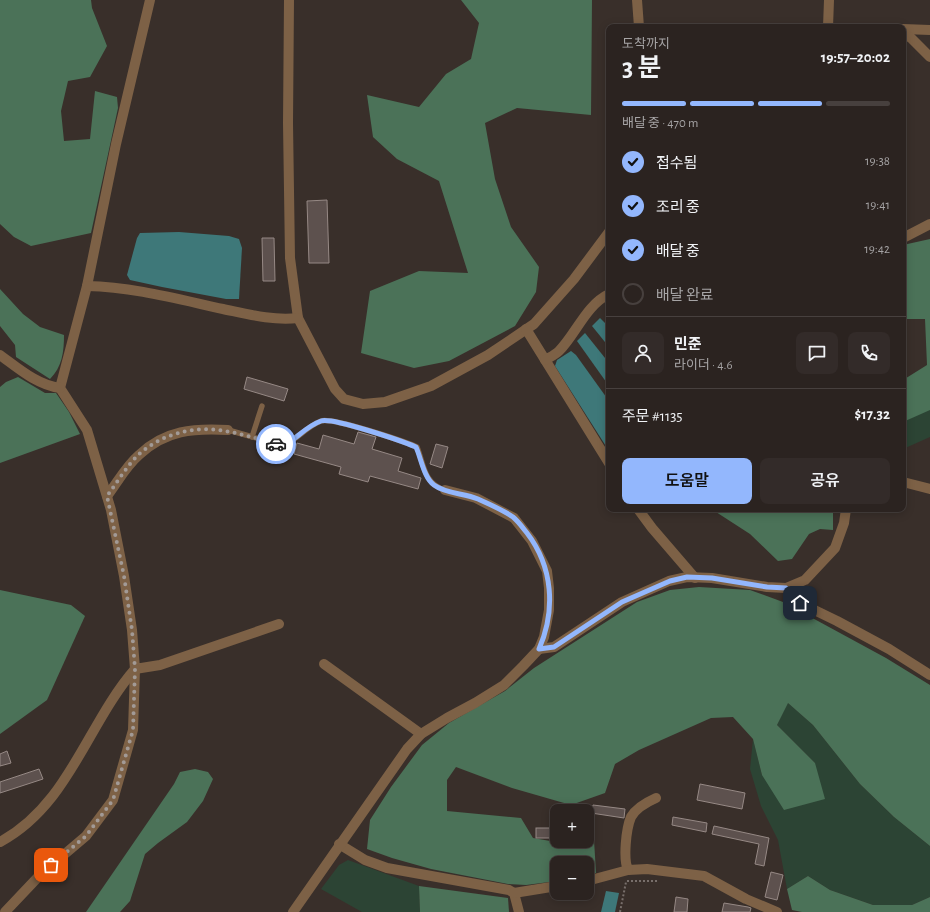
<!DOCTYPE html>
<html lang="ko">
<meta charset="utf-8">
<style>
:root{--surface:#2b2320;--page:#332b29;--text:#f1f3f6;--muted:#a6a4a5;--line:#47403e;--accent:#93b7fd}
body{margin:0;font-family:"Alegreya Sans","Noto Sans KR",sans-serif;background:var(--page);color:var(--text);height:100vh;display:flex;flex-direction:column;font-size:15px;white-space:nowrap}
*{box-sizing:border-box;margin:0}
p{font-size:13px;color:var(--muted)}
.icon{flex:none;width:22px;height:22px;fill:none;stroke:currentColor;stroke-width:2;stroke-linecap:round;stroke-linejoin:round}
.map{position:relative;flex:1;overflow:hidden}
.drawer{position:absolute;left:606px;top:24px;width:300px;height:488px;display:flex;flex-direction:column;background:var(--surface);border-radius:8px;box-shadow:0 2px 10px #0003,0 0 0 1px var(--line)}
.drawer>*{flex:none}
.buttons{position:absolute;left:550px;top:804px;display:grid;gap:8px}
.buttons a{display:grid;place-items:center;width:44px;height:44px;border-radius:8px;background:var(--surface);box-shadow:0 2px 10px #0003,0 0 0 1px var(--line);font-size:20px}
.pin{position:absolute;display:grid;place-items:center;width:34px;height:34px;color:#fff;margin:-17px;border-radius:8px;box-shadow:0 2px 6px #0006}
.courier{position:absolute;display:grid;place-items:center;width:40px;height:40px;margin:-20px;border:3px solid #93b7fd;border-radius:50%;background:#fff;color:#222;box-shadow:0 1px 5px #0007}
.head em{font-style:normal;font-weight:600}
.head div{display:flex;flex-direction:column-reverse}
.head{display:flex;align-items:center;justify-content:space-between;height:68px;padding:0 16px}
h1{font-size:26px;font-weight:600;line-height:30px}
.bar{display:grid;grid-template-columns:repeat(4,1fr);gap:6px 4px;align-content:center;height:48px;padding:0 16px}
.bar i{height:5px;border-radius:3px;background:var(--line)}
.bar .active{background:var(--accent)}
.bar p{grid-column:span 4}
.line{display:flex;align-items:center;gap:10px;padding:0 16px;border-top:1px solid var(--line)}
.line div{flex:1}
.round{display:grid;place-items:center;flex:none;width:42px;height:42px;border-radius:8px;background:var(--page)}
ol{padding:0 16px;list-style:none}
li{display:flex;align-items:center;gap:12px;height:44px}
li p{margin-inline-start:auto}
li .icon{padding:4px;border-radius:50%;background:var(--accent);color:#111;stroke-width:4}
li:last-child{color:var(--muted)}
li i{width:22px;height:22px;border:2px solid var(--line);border-radius:50%}
.cta{display:flex;gap:8px;margin-top:auto;padding:8px 16px}
.cta a{flex:1;height:46px;border-radius:8px;background:var(--accent);color:#111;font-size:16px;font-weight:600;line-height:46px;text-align:center}
.cta a+a{background:var(--page);color:var(--text)}
.map>svg:first-child{display:block}
.green{fill:#2c4434}
.forest{fill:#4b7258}
.water{fill:#3e7879}
.building{fill:#5d514e;stroke:#968985}
.lines{fill:none;stroke-linecap:round;stroke-linejoin:round}
.path{stroke:#786f6b;stroke-width:2;stroke-dasharray:2 2;stroke-linecap:butt}
.lane{stroke:#7d6146;stroke-width:5.5}
.street{stroke:#7d6146;stroke-width:10}
.done{stroke:#a29a96;stroke-width:4;stroke-dasharray:0 7.2}
.route{stroke:#93b7fd;stroke-width:5}
</style>
<div class="map">
<svg width="930" height="912" viewBox="0 0 930 912">
<rect width="100%" height="100%" fill="#392f2a"/>
<!-- green -->
<g class="green">
<path d="M 926,410 L 930,410 L 930,437 L 903,449 L 903,422 Z"/>
<path d="M 787,702 L 813,725 L 860,784 L 894,817 L 930,846 L 930,897 L 912,905 L 873,905 L 830,890 L 808,876 L 787,889 L 778,840 L 761,806 L 750,769 L 753,739 L 762,775 L 815,763 L 777,725 Z"/>
<path d="M 348,860 L 419,886 L 420,912 L 362,912 L 321,889 L 339,865 Z"/>
</g>
<!-- forest -->
<g class="forest">
<path d="M 0,0 L 91,0 L 92,8 L 107,46 L 90,77 L 68,81 L 61,111 L 64,141 L 90,139 L 95,91 L 117,97 L 118,108 L 91,233 L 31,246 L 14,237 L 0,224 Z"/>
<path d="M 461,0 L 592,0 L 591,115 L 517,108 L 485,123 L 495,179 L 511,227 L 539,267 L 536,292 L 515,326 L 449,361 L 414,368 L 361,353 L 370,291 L 419,271 L 468,273 L 439,181 L 397,159 L 373,137 L 367,95 L 419,107 L 446,74 L 471,59 L 479,23 Z"/>
<path d="M 930,239 L 930,410 L 903,422 L 903,380 L 927,365 L 925,319 L 903,319 L 903,245 Z"/>
<path d="M 0,289 L 23,314 L 40,327 L 64,335 C 64,352 62,367 50,379 L 16,357 L 15,345 L 0,326 Z"/>
<path d="M 18,377 L 45,393 L 56,393 L 69,412 L 80,434 L 0,463 L 0,387 L 6,382 Z"/>
<path d="M 714,509 L 822,509 L 833,513 L 833,530 L 820,529 L 809,534 L 792,559 L 778,561 L 750,534 L 716,512 Z"/>
<path d="M 699,587 L 750,590 L 783,602 L 886,658 L 930,685 L 930,846 L 894,817 L 860,784 L 813,725 L 788,703 L 777,725 L 815,763 L 825,799 L 784,810 L 762,775 L 753,739 L 733,717 L 711,718 L 639,750 L 615,764 L 605,793 L 571,805 L 512,788 L 456,767 L 447,780 L 447,811 L 521,818 L 533,838 L 556,842 L 587,841 L 587,823 L 593,823 L 596,873 L 587,875 L 587,863 L 557,863 L 557,881 L 526,885 L 508,884 L 431,869 L 392,858 L 367,849 L 370,820 L 391,787 L 422,745 L 449,723 L 505,691 L 534,668 L 637,602 L 670,590 Z"/>
<path d="M 0,590 L 71,605 L 85,616 L 47,700 L 0,734 Z"/>
<path d="M 195,769 L 208,772 L 213,779 L 203,801 L 187,822 L 158,843 L 145,854 L 130,901 L 120,912 L 86,912 L 174,784 L 180,772 Z"/>
<path d="M 808,876 L 830,890 L 873,905 L 912,905 L 930,897 L 930,912 L 802,912 L 792,910 L 787,889 Z"/>
<path d="M 419,886 L 508,898 L 509,912 L 420,912 Z"/>
</g>
<!-- water -->
<g class="water">
<path d="M 179,232 L 229,236 L 239,239 L 242,248 L 239,299 L 226,299 L 162,287 L 130,280 L 127,275 L 137,238 L 140,233 Z"/>
<path d="M 600,318 L 609,327 L 609,347 L 592,326 Z"/>
<path d="M 585,333 L 609,363 L 609,386 L 577,341 Z"/>
<path d="M 571,351 L 576,355 L 609,401 L 609,451 L 555,366 L 557,360 Z"/>
<path d="M 606,891 L 619,893 L 615,912 L 601,912 Z"/>
</g>
<!-- building -->
<g class="building">
<path d="M 327,200 L 329,263 L 309,263 L 307,201 Z"/>
<path d="M 262,238 L 274,238 L 275,281 L 263,281 Z"/>
<path d="M 247,377 L 288,389 L 284,401 L 244,389 Z"/>
<path d="M 358,432 L 376,437 L 372,449 L 402,458 L 398,471 L 421,478 L 418,489 L 370,476 L 368,482 L 339,474 L 341,467 L 294,454 L 297,443 L 319,449 L 323,435 L 354,444 Z"/>
<path d="M 436,444 L 448,447 L 442,468 L 430,464 Z"/>
<path d="M 7,751 L 11,763 L 0,766 L 0,754 Z"/>
<path d="M 39,769 L 43,779 L 0,793 L 0,782 Z"/>
<path d="M 700,784 L 745,793 L 742,809 L 697,800 Z"/>
<path d="M 593,805 L 625,809 L 624,818 L 591,813 Z"/>
<path d="M 673,817 L 707,823 L 706,832 L 672,825 Z"/>
<path d="M 714,826 L 769,838 L 764,866 L 755,864 L 759,844 L 712,834 Z"/>
<rect x="536" y="828" width="21" height="10"/>
<path d="M 771,872 L 783,875 L 777,900 L 765,897 Z"/>
<path d="M 676,897 L 688,899 L 687,912 L 674,912 Z"/>
<path d="M 724,903 L 748,907 L 751,908 L 750,912 L 722,912 Z"/>
</g>
<g class="lines">
<!-- path -->
<g class="path">
<path d="M 627,881 L 659,881"/>
<path d="M 620,912 L 626,882"/>
</g>
<!-- lane -->
<g class="lane">
<path d="M 228,430 L 281,445 C 295,443 305,427 321,421 C 332,417 403,441 417,447 C 424,465 424,484 445,490"/>
<path d="M 252,437 L 262,406"/>
</g>
<!-- street -->
<g class="street">
<path d="M 150,0 L 116,144 L 87,286 L 60,388 L 87,430 L 111,510 L 124,576 L 132,630 L 135,669 L 160,665 L 279,624"/>
<path d="M 289,0 L 288,123 L 290,258 L 298,318 L 335,389 L 344,399 L 363,404 L 385,402 L 431,386 L 488,355 L 534,324 L 574,279 L 609,232"/>
<path d="M 637,0 L 639,27"/>
<path d="M 828,27 L 829,0"/>
<path d="M 903,29 L 930,30"/>
<path d="M 903,33 L 911,38 L 930,57"/>
<path d="M 903,238 L 930,224"/>
<path d="M 87,286 C 133,287 177,299 223,309 C 247,314 273,321 298,318"/>
<path d="M 526,329 L 609,463"/>
<path d="M 0,355 C 18,368 37,385 60,388"/>
<path d="M 545,360 C 550,357 555,355 559,351 C 576,334 586,305 609,294"/>
<path d="M 903,482 L 930,489"/>
<path d="M 107,496 C 117,483 126,466 139,455 C 165,430 194,428 228,430"/>
<path d="M 638,509 L 652,528 L 695,578"/>
<path d="M 786,588 L 800,603 L 837,621 L 889,649 L 930,675"/>
<path d="M 539,649 L 554,647 L 622,602 L 669,581 L 687,577 L 712,578 L 767,587 L 786,588 L 805,580 L 835,548 L 844,523 L 846,509"/>
<path d="M 324,664 L 421,734"/>
<path d="M 656,798 C 647,802 636,808 631,817 C 626,829 623,859 628,870 L 647,869 L 704,876 L 746,899 L 777,912"/>
<path d="M 0,842 C 69,805 87,724 135,669"/>
<path d="M 339,844 L 365,860 L 387,868 L 509,890 L 514,893 L 519,912"/>
<path d="M 587,881 L 628,870"/>
<path d="M 514,893 L 557,886"/>
<path d="M 5,912 L 40,875 L 86,836 L 113,800 L 133,730 L 135,669"/>
<path d="M 293,912 L 407,749 L 421,734 L 447,718 L 475,703 L 504,685 L 523,666 L 539,649 L 544,637 L 549,610 L 549,588 L 547,571 L 532,541 L 514,518 L 476,498 L 445,490"/>
</g>
</g>
<g class="lines">
<!-- done -->
<path class="done" d="M 51,865 L 86,836 L 113,800 L 133,730 L 135,669 L 132,630 L 124,576 L 107,496 C 117,483 126,467 138,455 C 148,446 160,439 172,435 C 209,422 240,434 276,444"/>
<!-- route -->
<path class="route" d="M 276,444 L 287,444 C 299,436 307,426 321,421 C 332,417 402,441 416,447 C 421,458 424,478 434,485 C 446,494 464,493 478,499 C 489,504 503,510 513,517 C 518,521 523,528 527,533 C 553,567 556,610 539,649 L 554,647 L 622,602 L 670,581 L 687,577 L 712,578 L 767,587 L 786,588 L 800,603"/>
</g>
</svg>
<div class="buttons">
<a>+</a>
<a>−</a>
</div>
<div class="pin" style="left:51px;top:865px;background:#ea580c"><svg class="icon" aria-label="bag" viewBox="0 0 24 24"><path d="M5 8h14l-1 12H6zM9 8a3 3 0 0 1 6 0"/></svg></div>
<div class="pin" style="left:800px;top:603px;background:#1f2937"><svg class="icon" aria-label="home" viewBox="0 0 24 24"><path d="M3 11l9-7 9 7M6 9v11h12V9"/></svg></div>
<div class="courier" style="left:276px;top:444px"><svg class="icon" aria-label="car" viewBox="0 0 24 24"><path d="M5 17H2v-5l4-1 3-4h7l3 4 3 1v5h-3M9 17h6M6 11h13"/><circle cx="7" cy="17" r="2"/><circle cx="17" cy="17" r="2"/></svg></div>
<section class="drawer">
<div class="head"><div><h1>3 분</h1><p>도착까지</p></div><em>19:57–20:02</em></div>
<div class="bar"><i class="active"></i><i class="active"></i><i class="active"></i><i></i><p>배달 중 · 470 m</p></div>
<ol>
<li><svg class="icon" aria-label="check" viewBox="0 0 24 24"><path d="M5 12l5 5 9-10"/></svg>접수됨<p>19:38</p></li>
<li><svg class="icon" aria-label="check" viewBox="0 0 24 24"><path d="M5 12l5 5 9-10"/></svg>조리 중<p>19:41</p></li>
<li><svg class="icon" aria-label="check" viewBox="0 0 24 24"><path d="M5 12l5 5 9-10"/></svg>배달 중<p>19:42</p></li>
<li><i></i>배달 완료</li>
</ol>
<div class="line" style="height:72px"><a class="round"><svg class="icon" aria-label="person" viewBox="0 0 24 24"><circle cx="12" cy="8" r="4"/><path d="M4 21q1-7 8-7t8 7"/></svg></a><div><b>민준</b><p>라이더 · 4.6</p></div><a class="round"><svg class="icon" aria-label="chat" viewBox="0 0 24 24"><path d="M4 5h16v11H9l-5 4z"/></svg></a><a class="round"><svg class="icon" aria-label="phone" viewBox="0 0 24 24"><path d="M5 4h4l2 5-3 2q2 4 5 5l2-3 5 2v4C11 20 4 13 5 4z"/></svg></a></div>
<div class="line" style="height:52px"><div>주문 #1135</div><b>$17.32</b></div>
<div class="cta"><a>도움말</a><a>공유</a></div>
</section>
</div>
